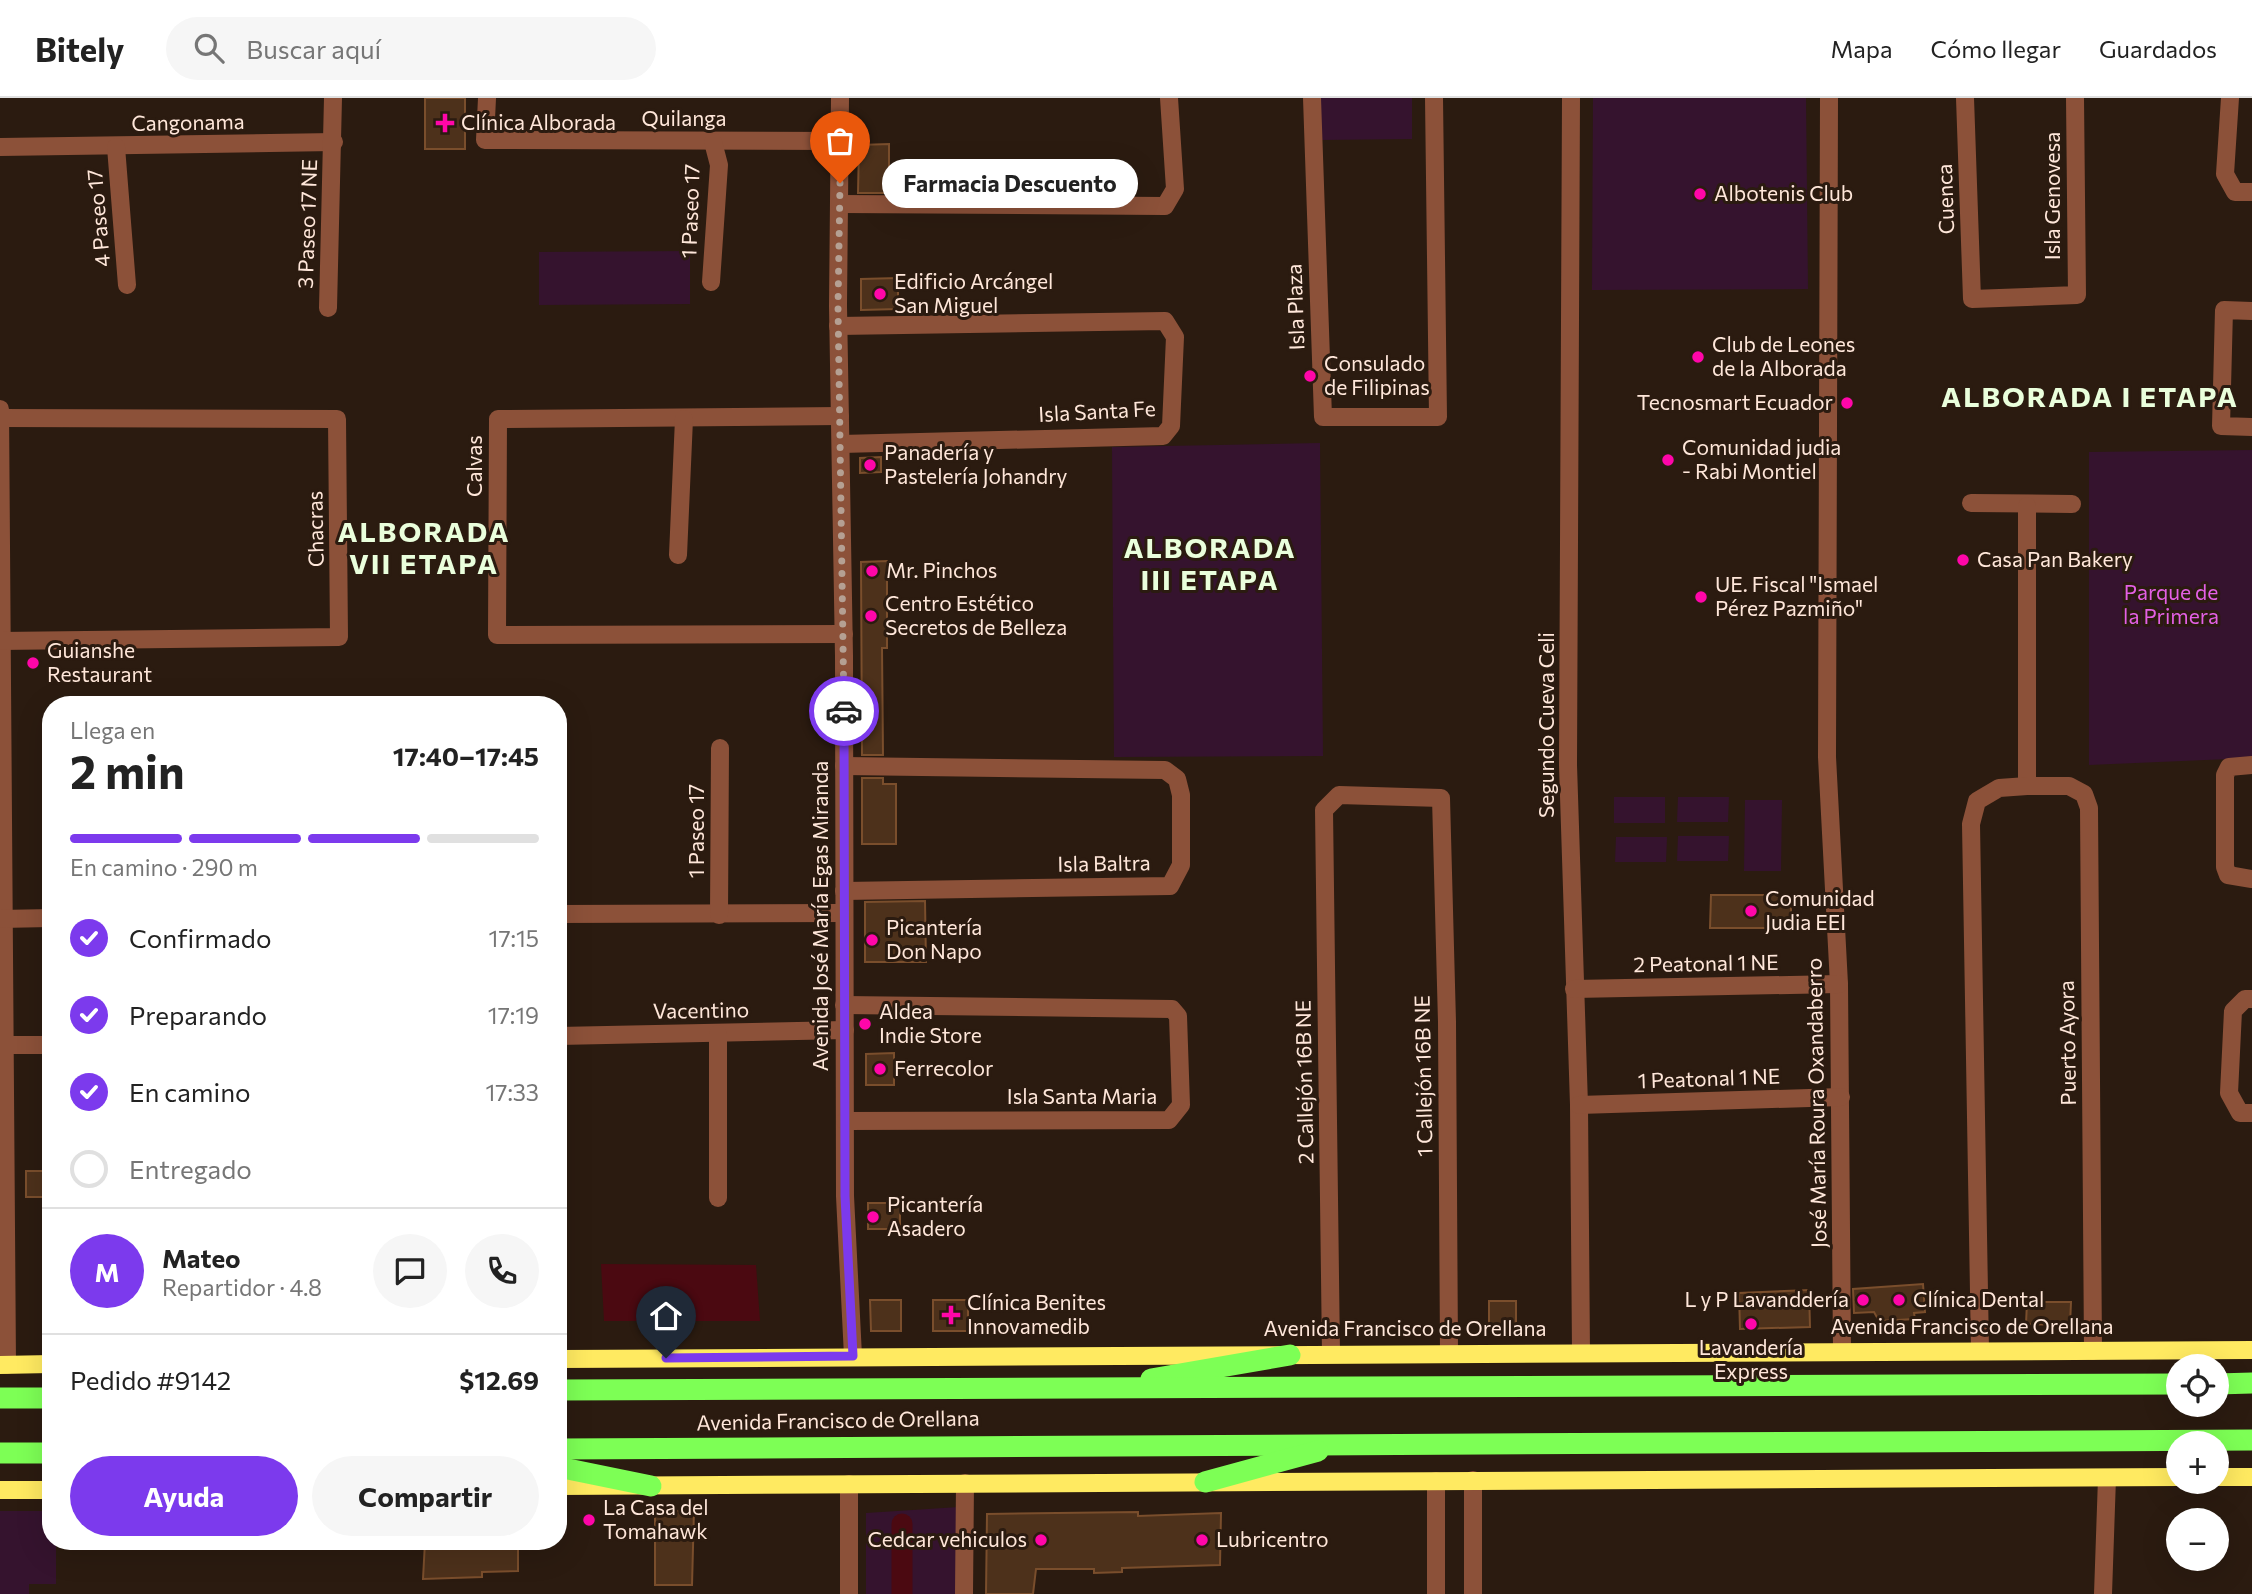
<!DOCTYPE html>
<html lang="es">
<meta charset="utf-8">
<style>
:root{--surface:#fff;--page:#f6f6f6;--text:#222;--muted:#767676;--line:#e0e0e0;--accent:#7c3aed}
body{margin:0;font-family:Commissioner,sans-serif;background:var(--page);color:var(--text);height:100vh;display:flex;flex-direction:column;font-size:26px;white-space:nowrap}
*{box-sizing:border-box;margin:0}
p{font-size:23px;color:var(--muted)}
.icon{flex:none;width:38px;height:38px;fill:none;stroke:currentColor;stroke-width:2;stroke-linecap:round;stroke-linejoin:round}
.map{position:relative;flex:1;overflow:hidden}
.sheet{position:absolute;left:42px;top:598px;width:525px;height:854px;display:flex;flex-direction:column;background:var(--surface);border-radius:28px;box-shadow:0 7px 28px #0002}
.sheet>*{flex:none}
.tools{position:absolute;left:2166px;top:1256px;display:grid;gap:14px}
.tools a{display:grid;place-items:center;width:63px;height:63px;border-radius:50%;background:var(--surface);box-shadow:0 7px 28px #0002;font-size:35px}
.pin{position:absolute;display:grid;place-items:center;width:60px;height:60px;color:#fff;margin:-72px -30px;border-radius:50% 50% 50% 0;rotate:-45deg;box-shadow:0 0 7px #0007}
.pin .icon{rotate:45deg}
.courier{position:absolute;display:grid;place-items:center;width:70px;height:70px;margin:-35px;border:5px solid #7c3aed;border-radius:50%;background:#fff;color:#222;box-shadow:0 2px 9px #0007}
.bubble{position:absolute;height:49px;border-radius:24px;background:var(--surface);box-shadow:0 7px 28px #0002;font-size:23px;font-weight:700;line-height:49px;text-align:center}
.head em{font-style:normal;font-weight:700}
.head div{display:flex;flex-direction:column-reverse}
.head{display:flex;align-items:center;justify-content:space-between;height:119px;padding:0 28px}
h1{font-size:46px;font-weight:700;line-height:52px}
.bar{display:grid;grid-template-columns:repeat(4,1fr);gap:10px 7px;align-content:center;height:84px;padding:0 28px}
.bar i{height:9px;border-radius:5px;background:var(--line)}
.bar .current{background:var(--accent)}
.bar p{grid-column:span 4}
.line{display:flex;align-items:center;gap:18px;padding:0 28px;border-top:2px solid var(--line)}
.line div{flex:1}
.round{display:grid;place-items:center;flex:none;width:74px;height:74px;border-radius:37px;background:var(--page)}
ol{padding:0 28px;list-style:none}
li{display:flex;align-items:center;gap:21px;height:77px}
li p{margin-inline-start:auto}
li .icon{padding:7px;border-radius:50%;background:var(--accent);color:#fff;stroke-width:4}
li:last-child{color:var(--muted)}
li i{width:38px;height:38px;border:4px solid var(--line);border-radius:50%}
.button{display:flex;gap:14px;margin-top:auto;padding:14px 28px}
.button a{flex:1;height:80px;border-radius:42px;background:var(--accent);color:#fff;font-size:28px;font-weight:700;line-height:80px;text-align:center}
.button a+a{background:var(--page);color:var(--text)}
header{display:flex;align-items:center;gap:42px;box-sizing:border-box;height:98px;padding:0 35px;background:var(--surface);border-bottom:2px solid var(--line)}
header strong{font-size:33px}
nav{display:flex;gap:38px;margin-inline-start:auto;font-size:24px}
.search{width:490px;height:63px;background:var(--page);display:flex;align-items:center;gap:18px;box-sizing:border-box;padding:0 24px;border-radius:38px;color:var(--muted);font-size:26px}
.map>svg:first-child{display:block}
.green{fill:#35132e}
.water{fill:#4b0911}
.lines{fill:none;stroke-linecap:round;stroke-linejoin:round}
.canal{stroke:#4b0911;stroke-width:21}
.building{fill:#4d311b;stroke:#7a4e2c;stroke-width:2}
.minor{stroke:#8c5139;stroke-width:18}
.major{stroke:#ffea61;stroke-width:18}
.highway{stroke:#7dff55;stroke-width:21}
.done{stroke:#b5a093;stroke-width:7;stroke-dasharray:0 12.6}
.route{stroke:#7c3aed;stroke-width:9}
.poi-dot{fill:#ff06a9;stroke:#2b1b10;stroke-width:2.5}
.labels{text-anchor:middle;stroke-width:6;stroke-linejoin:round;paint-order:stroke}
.street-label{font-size:21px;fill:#ffe7da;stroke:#2b1b10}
.poi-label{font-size:21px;fill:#ffe7da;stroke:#2b1b10;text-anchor:start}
.park-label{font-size:21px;fill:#e460e5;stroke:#2b1b10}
.district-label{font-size:28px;font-weight:bold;letter-spacing:2px;fill:#eaffdc;stroke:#2b1b10}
</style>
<header>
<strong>Bitely</strong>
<div class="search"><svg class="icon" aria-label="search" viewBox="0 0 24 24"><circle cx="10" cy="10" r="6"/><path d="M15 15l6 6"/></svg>Buscar aquí</div>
<nav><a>Mapa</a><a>Cómo llegar</a><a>Guardados</a></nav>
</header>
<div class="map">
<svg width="2252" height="1496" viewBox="0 0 2252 1496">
<rect width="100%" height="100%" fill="#2b1b10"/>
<!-- green -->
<g class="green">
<path d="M 1320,0 L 1412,0 L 1412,41 L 1320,42 Z"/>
<path d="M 1593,0 L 1806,0 L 1808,191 L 1592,192 Z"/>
<path d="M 690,153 L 690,206 L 539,207 L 539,154 Z"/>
<path d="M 1320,345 L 1323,658 L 1114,659 L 1112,349 Z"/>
<path d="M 2252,352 L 2252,660 L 2089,667 L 2089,354 Z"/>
<rect x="1614" y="699" width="51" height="26"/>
<path d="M 1678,699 L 1729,699 L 1728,724 L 1677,724 Z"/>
<path d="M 1745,702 L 1782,702 L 1781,773 L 1744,773 Z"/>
<path d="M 1678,738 L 1729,738 L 1728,763 L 1677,763 Z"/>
<path d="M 1616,739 L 1667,739 L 1666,764 L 1615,764 Z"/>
<path d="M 959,1409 L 957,1496 L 866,1496 L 866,1415 Z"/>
<path d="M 0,1413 L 51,1413 L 51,1444 L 56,1444 L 56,1486 L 29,1486 L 29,1496 L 0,1496 Z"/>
</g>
<!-- water -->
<path class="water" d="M 601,1166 L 756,1167 L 760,1223 L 604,1223 Z"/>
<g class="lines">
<!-- canal -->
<path class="canal" d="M 902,1426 L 902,1496"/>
</g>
<!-- building -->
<g class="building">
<rect x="425" y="0" width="40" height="51"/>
<path d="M 889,46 L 889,95 L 858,95 L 859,47 Z"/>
<path d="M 898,180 L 898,211 L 861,212 L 861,181 Z"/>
<path d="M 881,359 L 881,374 L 860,375 L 860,360 Z"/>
<path d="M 887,463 L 887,550 L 882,550 L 883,657 L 862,657 L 861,464 Z"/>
<path d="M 862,680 L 883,680 L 883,686 L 896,686 L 896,746 L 862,746 Z"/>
<path d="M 1711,797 L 1791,797 L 1791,830 L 1710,830 Z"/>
<path d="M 925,803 L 926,864 L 865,864 L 865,804 Z"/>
<path d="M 894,955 L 894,987 L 866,987 L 866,956 Z"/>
<rect x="26" y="1073" width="25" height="26"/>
<rect x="868" y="1105" width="32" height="26"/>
<path d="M 1923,1186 L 1925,1214 L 1914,1215 L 1915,1221 L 1879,1223 L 1874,1214 L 1854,1215 L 1853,1191 Z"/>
<path d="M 1809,1192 L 1810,1229 L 1740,1231 L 1739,1195 Z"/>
<path d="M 870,1202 L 901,1202 L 901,1233 L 871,1233 Z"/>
<rect x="933" y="1202" width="35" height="31"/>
<path d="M 1489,1203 L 1516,1203 L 1516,1226 L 1489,1227 Z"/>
<path d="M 2027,1204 L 2071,1204 L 2070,1227 L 2026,1226 Z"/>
<path d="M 694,1412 L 692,1487 L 655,1487 L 655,1414 Z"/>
<path d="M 1138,1414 L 1138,1418 L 1221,1415 L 1220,1467 L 1122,1470 L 1122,1474 L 1094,1475 L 1094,1471 L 1036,1471 L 1033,1496 L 986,1496 L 987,1416 Z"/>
<path d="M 425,1444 L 518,1444 L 518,1473 L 482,1474 L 482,1479 L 423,1481 Z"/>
</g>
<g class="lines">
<!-- minor -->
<g class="minor">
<path d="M 487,0 L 485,42 L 840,43"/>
<path d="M 840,0 L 838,208 L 844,558 L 845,1098 L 853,1258"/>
<path d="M 1312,0 L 1323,319 L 1438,319 L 1434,0"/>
<path d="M 1571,0 L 1568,667 L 1579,1007 L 1581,1255"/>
<path d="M 1829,0 L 1827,659 L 1839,886 L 1842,1254"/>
<path d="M 1965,0 L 1972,201 L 2077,197 L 2075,0"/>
<path d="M 2230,0 L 2225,76 L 2235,94 L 2252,94"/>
<path d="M 0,49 L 334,44"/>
<path d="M 116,49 L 127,187"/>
<path d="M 840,106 L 1165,108 L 1175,91 L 1169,0"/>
<path d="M 711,184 L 719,67 L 713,44"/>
<path d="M 328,210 L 333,0"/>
<path d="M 2252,213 L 2224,212 L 2221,328 L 2252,329"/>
<path d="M 838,228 L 1165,223 L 1175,239 L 1171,328 L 1163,338 L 841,346"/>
<path d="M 0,311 L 7,1267"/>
<path d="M 840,318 L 498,321 L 497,537 L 844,536"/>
<path d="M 0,320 L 337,321 L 339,539 L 0,543"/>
<path d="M 1971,405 L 2072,406"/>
<path d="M 2027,408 L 2027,688"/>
<path d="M 678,457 L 684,321"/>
<path d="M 2252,667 L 2229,669 L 2225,677 L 2225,769 L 2228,777 L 2252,781"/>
<path d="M 844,668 L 1165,672 L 1177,681 L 1181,697 L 1181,767 L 1170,788 L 844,793"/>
<path d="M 558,816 L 844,815"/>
<path d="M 719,817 L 720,650"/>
<path d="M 0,821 L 51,820"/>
<path d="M 1574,891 L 1839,886"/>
<path d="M 2252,901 L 2245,901 L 2233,913 L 2229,995 L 2240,1015 L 2252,1015"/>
<path d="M 844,907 L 1172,911 L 1178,918 L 1181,1007 L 1169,1022 L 845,1023"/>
<path d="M 558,938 L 845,932"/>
<path d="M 0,947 L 51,947"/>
<path d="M 1579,1007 L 1841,999"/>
<path d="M 718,1100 L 718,936"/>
<path d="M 1980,1253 L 1971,726 L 1977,703 L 1999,690 L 2027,688 L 2069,688 L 2084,696 L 2089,710 L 2093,1253"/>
<path d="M 1331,1256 L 1324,712 L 1339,697 L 1441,700 L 1447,924 L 1449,1255"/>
<path d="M 1473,1382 L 1473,1496"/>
<path d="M 1436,1383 L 1436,1496"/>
<path d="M 849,1496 L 849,1386"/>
<path d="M 964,1496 L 965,1385"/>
<path d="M 2103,1496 L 2107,1380"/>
</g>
<!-- major -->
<g class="major">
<path d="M 558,1261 L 2252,1252"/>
<path d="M 0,1267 L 51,1266"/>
<path d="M 2217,1379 L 2252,1379"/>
<path d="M 558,1388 L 2179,1379"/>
<path d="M 0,1392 L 51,1392"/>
</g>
<!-- highway -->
<g class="highway">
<path d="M 1151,1281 L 1290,1257"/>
<path d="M 2217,1286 L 2252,1285"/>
<path d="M 558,1292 L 2179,1286"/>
<path d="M 0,1300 L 51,1300"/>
<path d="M 558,1351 L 2252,1342"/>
<path d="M 0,1355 L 51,1355"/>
<path d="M 558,1369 L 651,1388"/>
<path d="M 1205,1384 L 1318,1353"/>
</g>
</g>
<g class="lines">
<!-- done -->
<path class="done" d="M 840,85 L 838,208 L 844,613"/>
<!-- route -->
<path class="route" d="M 666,1260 L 853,1258 L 845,1098 L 844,613"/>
</g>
<!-- markers -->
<g class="poi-dot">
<path d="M441.5 14.5h7v7h7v7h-7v7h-7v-7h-7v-7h7z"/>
<circle cx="1700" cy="96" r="7"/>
<circle cx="880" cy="196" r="7"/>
<circle cx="1698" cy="259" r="7"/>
<circle cx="1310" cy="278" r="7"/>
<circle cx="1847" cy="305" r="7"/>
<circle cx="1668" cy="362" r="7"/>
<circle cx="870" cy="367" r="7"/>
<circle cx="1963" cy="462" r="7"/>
<circle cx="872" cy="473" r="7"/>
<circle cx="1701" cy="499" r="7"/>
<circle cx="871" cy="518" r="7"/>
<circle cx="33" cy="565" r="7"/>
<circle cx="1751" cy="813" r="7"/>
<circle cx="872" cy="842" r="7"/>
<circle cx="865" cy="926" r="7"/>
<circle cx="880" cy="971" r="7"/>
<circle cx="873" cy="1119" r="7"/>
<circle cx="1863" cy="1202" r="7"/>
<circle cx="1899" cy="1202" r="7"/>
<path d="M947.5 1206.5h7v7h7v7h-7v7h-7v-7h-7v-7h7z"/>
<circle cx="1751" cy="1226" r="7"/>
<circle cx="589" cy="1422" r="7"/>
<circle cx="1041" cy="1442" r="7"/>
<circle cx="1202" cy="1442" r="7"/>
</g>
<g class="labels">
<!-- street labels -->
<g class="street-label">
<text x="684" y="28">Quilanga</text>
<text transform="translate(188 25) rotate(-1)" y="7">Cangonama</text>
<text transform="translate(2053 98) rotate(-90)" y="7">Isla Genovesa</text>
<text transform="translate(1946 101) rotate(-92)" y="7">Cuenca</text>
<text transform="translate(691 113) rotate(-88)" y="7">1 Paseo 17</text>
<text transform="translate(99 120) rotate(-95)" y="7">4 Paseo 17</text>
<text transform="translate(308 126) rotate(-88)" y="7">3 Paseo 17 NE</text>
<text transform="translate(1296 209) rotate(-92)" y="7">Isla Plaza</text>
<text transform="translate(1097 314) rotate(-3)" y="7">Isla Santa Fe</text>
<text transform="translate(475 368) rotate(-90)" y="7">Calvas</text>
<text transform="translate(316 431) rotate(-91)" y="7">Chacras</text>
<text transform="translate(1547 627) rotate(-90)" y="7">Segundo Cueva Celi</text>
<text transform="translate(697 733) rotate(-90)" y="7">1 Paseo 17</text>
<text transform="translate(1104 766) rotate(-1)" y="7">Isla Baltra</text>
<text transform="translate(821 818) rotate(-90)" y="7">Avenida José María Egas Miranda</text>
<text transform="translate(1706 866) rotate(-1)" y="7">2 Peatonal 1 NE</text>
<text transform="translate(701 913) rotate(-1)" y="7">Vacentino</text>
<text transform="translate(2068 945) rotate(-91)" y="7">Puerto Ayora</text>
<text transform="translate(1424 978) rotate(-91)" y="7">1 Callejón 16B NE</text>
<text transform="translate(1709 981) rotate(-2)" y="7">1 Peatonal 1 NE</text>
<text transform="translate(1305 984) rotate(-91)" y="7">2 Callejón 16B NE</text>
<text x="1082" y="1006">Isla Santa Maria</text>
<text transform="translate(1817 1005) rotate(-91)" y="7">José María Roura Oxandaberro</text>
<text x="1972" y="1236">Avenida Francisco de Orellana</text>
<text x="1405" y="1238">Avenida Francisco de Orellana</text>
<text transform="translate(838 1323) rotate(-1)" y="7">Avenida Francisco de Orellana</text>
</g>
<!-- poi labels -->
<g class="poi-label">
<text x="461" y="32">Clínica Alborada</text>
<text x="1714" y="103">Albotenis Club</text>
<text x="894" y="191">Edificio Arcángel<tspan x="894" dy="24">San Miguel</tspan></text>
<text x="1712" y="254">Club de Leones<tspan x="1712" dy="24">de la Alborada</tspan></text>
<text x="1324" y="273">Consulado<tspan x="1324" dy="24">de Filipinas</tspan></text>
<text x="1833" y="312" text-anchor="end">Tecnosmart Ecuador</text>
<text x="1682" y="357">Comunidad judia<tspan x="1682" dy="24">- Rabi Montiel</tspan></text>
<text x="884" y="362">Panadería y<tspan x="884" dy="24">Pastelería Johandry</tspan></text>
<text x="1977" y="469">Casa Pan Bakery</text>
<text x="886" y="480">Mr. Pinchos</text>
<text x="1715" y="494">UE. Fiscal "Ismael<tspan x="1715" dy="24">Pérez Pazmiño"</tspan></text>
<text x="885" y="513">Centro Estético<tspan x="885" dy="24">Secretos de Belleza</tspan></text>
<text x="47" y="560">Guianshe<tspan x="47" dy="24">Restaurant</tspan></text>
<text x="1765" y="808">Comunidad<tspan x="1765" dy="24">Judia EEI</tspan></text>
<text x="886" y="837">Picantería<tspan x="886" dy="24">Don Napo</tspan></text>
<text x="879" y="921">Aldea<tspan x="879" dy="24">Indie Store</tspan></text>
<text x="894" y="978">Ferrecolor</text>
<text x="887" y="1114">Picantería<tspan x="887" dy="24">Asadero</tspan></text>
<text x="1849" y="1209" text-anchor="end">L y P Lavanddería</text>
<text x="1913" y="1209">Clínica Dental</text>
<text x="967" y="1212">Clínica Benites<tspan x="967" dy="24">Innovamedib</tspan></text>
<text x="1751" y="1257" text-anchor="middle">Lavandería<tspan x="1751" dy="24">Express</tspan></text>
<text x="603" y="1417">La Casa del<tspan x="603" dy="24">Tomahawk</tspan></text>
<text x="1027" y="1449" text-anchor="end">Cedcar vehiculos</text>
<text x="1216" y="1449">Lubricentro</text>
</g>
<!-- park labels -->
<g class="park-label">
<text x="2171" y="502">Parque de<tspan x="2171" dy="24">la Primera</tspan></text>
</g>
<!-- district labels -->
<g class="district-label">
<text x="2090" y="309">ALBORADA I ETAPA</text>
<text x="424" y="444">ALBORADA<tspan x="424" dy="32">VII ETAPA</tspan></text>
<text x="1210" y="460">ALBORADA<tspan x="1210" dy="32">III ETAPA</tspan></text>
</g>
</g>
</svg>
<div class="tools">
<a><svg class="icon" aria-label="locate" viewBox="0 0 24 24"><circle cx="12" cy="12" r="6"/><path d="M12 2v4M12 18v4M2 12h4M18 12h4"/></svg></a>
<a>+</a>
<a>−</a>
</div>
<div class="pin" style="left:840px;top:85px;background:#ea580c"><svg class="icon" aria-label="bag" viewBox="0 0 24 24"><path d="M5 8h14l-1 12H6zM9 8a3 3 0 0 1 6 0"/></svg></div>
<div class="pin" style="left:666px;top:1260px;background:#1f2937"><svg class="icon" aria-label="home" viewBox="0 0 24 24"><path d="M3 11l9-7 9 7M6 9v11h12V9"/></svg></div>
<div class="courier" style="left:844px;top:613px"><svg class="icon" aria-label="car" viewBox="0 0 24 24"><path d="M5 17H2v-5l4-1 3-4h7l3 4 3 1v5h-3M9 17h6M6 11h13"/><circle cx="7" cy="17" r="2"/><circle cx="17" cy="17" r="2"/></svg></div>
<div class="bubble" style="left:882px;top:61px;width:256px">Farmacia Descuento</div>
<section class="sheet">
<div class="head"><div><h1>2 min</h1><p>Llega en</p></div><em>17:40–17:45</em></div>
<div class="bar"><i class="current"></i><i class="current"></i><i class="current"></i><i></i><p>En camino · 290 m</p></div>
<ol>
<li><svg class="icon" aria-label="check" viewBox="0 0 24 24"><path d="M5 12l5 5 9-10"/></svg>Confirmado<p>17:15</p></li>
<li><svg class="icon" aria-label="check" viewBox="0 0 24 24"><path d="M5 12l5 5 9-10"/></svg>Preparando<p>17:19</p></li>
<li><svg class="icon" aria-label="check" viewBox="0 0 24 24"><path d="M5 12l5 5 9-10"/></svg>En camino<p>17:33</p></li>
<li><i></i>Entregado</li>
</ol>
<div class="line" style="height:126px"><b class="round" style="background:var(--accent);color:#fff">M</b><div><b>Mateo</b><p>Repartidor · 4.8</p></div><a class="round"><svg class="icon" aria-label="chat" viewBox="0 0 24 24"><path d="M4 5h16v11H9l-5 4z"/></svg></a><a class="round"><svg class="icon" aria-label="phone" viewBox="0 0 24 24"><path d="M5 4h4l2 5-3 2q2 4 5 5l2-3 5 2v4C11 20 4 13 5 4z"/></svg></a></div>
<div class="line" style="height:91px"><div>Pedido #9142</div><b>$12.69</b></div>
<div class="button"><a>Ayuda</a><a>Compartir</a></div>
</section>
</div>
